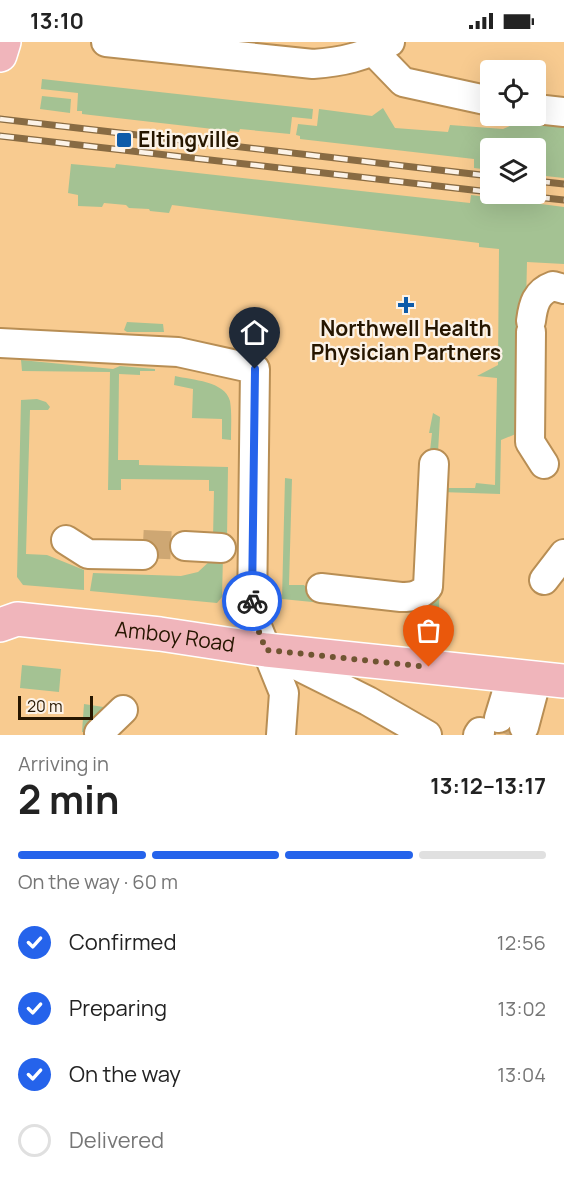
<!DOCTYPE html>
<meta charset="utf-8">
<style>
:root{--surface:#fff;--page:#f6f6f6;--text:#222;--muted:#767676;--line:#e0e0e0;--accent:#2563eb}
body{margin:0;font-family:Manrope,sans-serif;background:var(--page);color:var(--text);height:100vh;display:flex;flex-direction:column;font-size:22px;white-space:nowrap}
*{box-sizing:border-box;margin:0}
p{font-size:20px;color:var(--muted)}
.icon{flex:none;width:33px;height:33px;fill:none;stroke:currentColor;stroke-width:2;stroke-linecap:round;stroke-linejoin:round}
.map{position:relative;height:693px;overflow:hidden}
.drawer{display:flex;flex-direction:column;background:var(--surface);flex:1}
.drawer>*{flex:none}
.fabs{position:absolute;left:480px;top:18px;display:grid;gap:12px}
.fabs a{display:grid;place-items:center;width:66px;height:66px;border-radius:6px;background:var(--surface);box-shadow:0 6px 24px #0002;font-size:30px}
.scale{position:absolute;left:18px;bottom:15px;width:75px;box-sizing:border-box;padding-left:6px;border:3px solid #261600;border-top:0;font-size:16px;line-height:21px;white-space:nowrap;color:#261600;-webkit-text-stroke:4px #fcf3e8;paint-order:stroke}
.pin{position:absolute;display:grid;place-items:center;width:51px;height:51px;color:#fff;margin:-62px -26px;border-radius:50% 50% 50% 0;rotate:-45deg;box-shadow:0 0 6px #0007}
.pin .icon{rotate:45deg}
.courier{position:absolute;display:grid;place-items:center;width:60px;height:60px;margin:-30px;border:4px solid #2563eb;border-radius:50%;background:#fff;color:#222;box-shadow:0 2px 8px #0007}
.overview em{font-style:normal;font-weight:700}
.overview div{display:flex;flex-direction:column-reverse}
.overview{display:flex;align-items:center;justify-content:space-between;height:102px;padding:0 18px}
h1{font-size:39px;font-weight:700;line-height:45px}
.bar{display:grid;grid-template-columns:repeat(4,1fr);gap:9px 6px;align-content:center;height:72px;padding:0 18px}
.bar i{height:8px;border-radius:4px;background:var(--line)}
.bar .active{background:var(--accent)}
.bar p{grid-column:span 4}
ol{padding:0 18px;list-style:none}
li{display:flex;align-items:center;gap:18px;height:66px}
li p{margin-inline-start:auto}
li .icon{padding:6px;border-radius:50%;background:var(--accent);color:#fff;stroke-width:4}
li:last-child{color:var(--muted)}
li i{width:33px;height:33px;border:3px solid var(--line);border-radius:50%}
.status{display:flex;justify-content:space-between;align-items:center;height:42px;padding:0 30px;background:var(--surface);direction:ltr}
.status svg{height:16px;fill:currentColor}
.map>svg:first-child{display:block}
.green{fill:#a4c293}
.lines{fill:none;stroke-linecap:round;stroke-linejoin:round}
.minor-tunnel{stroke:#cea773;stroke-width:28;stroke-dasharray:28 14;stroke-linecap:butt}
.minor-casing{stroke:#b88e54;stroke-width:32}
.major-casing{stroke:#fff;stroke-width:36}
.minor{stroke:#fff;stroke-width:28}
.major{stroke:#f0b5bb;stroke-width:33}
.rail-casing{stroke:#886b43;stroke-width:7}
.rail{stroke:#fcf3e8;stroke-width:4.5;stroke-dasharray:14;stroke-linecap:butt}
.done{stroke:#705532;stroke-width:6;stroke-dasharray:0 10.8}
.route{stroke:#2563eb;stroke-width:8}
.poi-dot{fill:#0d5ba9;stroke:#fcf3e8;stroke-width:2}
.labels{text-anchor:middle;stroke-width:4.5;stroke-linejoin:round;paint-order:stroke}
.poi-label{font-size:21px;font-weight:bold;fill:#261600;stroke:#fcf3e8;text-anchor:start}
.street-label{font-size:21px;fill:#261600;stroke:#fcf3e8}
</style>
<div class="status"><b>13:10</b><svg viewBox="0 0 49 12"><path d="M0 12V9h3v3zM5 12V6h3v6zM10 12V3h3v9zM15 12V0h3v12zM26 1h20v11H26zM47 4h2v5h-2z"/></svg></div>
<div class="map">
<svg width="564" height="693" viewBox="0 0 564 693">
<rect width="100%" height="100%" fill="#f8cb90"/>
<!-- green -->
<g class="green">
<path d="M 42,37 L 313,67 L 312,77 L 292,75 L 290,92 L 240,87 L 239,90 L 82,72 L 82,69 L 77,69 L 78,51 L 41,47 Z"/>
<path d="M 42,54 L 71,57 L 70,71 L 40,67 Z"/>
<path d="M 383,66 L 395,86 L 448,90 L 450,83 L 503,87 L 512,83 L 518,75 L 564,78 L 564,136 L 536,133 L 536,106 L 490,106 L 490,128 L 474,126 L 474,117 L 300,97 L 300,94 L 296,93 L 298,82 L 317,84 L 319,67 L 372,74 Z"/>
<path d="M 71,122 L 115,126 L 116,122 L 470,161 L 471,153 L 564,165 L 564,222 L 527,220 L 523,389 L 501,398 L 500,452 L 441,450 L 439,572 L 359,564 L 420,565 L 441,446 L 475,446 L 476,441 L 495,443 L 497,336 L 477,334 L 498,323 L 499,207 L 479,205 L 479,201 L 172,163 L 169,171 L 150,169 L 149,167 L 129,166 L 126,163 L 104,161 L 102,165 L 78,164 L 78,153 L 68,151 Z"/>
<path d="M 127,280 L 163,282 L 164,290 L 127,290 L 124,288 Z"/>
<path d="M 21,318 L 113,327 L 120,324 L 155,327 L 155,329 L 140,329 L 140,333 L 119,332 L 118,418 L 139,418 L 139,423 L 228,425 L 227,496 L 213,496 L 214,449 L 209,449 L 209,438 L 121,437 L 121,448 L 108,448 L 110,330 L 22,329 Z"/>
<path d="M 175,334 C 192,338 225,339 230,359 C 232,371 231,386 231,398 L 222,397 L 222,377 L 192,376 L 193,347 L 174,343 Z"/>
<path d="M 37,357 L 46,360 L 50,365 L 48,368 L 30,368 L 26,512 L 47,513 L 84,528 L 84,548 L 23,543 L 17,535 L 21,358 Z"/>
<path d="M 433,371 L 440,375 L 438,410 L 430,409 L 432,391 L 429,391 Z"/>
<path d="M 285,436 L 292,437 L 289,543 L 304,543 L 308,548 L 353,564 L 282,557 Z"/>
<path d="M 223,514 L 222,555 L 217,561 L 90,549 L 93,531 L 181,534 L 198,530 L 211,518 Z"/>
<path d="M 22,623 L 61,627 L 59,650 L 20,646 Z"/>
<path d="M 84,662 L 110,666 L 93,690 L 82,690 Z"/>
</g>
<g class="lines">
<!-- minor-tunnel -->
<g class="minor-tunnel">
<path d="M 143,502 L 185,504"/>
<path d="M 507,693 L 512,681"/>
</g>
<defs>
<g id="minor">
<path d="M 106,0 L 313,22 C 341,20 365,15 390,0"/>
<path d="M 374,10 L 403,40 L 490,59"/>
<path d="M 536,67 L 564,70"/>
<path d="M 531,279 C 533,263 536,250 553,244 L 564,247"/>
<path d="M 531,290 L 530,400 L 544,422"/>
<path d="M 0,301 L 178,310 L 255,327 L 252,572 L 284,651 L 281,693"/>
<path d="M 66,498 L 88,512 L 143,513"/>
<path d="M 185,504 L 221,506"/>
<path d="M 544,538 L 564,512"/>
<path d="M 321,546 L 401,555 C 412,555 420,554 428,545 L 434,422"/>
<path d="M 276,613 L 368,659 L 427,693"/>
<path d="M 499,676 L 506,653 L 509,633"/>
<path d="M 524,685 L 537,636"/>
<path d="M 99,691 L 123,668"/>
<path d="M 478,693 L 480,690"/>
</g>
<g id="major">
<path d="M 0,13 L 4,0"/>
<path id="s1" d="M 0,583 L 17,577 L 160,592 L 266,608 L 564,639"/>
</g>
</defs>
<!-- minor casing -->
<use href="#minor" class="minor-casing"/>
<!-- major casing -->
<use href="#major" class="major-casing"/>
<!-- minor -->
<use href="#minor" class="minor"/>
<!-- major -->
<use href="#major" class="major"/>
<defs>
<g id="rail">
<path d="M 0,77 L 490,134"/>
<path d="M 0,94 L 490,150"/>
<path d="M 536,139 L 564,142"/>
<path d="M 508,152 L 564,158"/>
</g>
</defs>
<!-- rail casing -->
<use href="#rail" class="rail-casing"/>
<!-- rail -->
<use href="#rail" class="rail"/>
</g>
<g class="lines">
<!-- done -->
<path class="done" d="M 252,559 L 252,572 L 266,608 L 429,625"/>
<!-- route -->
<path class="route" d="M 252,559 L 255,327"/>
</g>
<!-- markers -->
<g class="poi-dot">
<rect x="116" y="90" width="16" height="16" rx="3"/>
<path d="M403 254h6v6h6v6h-6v6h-6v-6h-6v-6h6z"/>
</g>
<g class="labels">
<!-- poi labels -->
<g class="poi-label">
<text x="138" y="105">Eltingville</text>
<text x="406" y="294" text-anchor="middle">Northwell Health<tspan x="406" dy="24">Physician Partners</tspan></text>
</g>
<!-- street labels -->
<g class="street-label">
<text dy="7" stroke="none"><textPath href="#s1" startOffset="177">Amboy Road</textPath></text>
</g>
</g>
</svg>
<div class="fabs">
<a><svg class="icon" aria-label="locate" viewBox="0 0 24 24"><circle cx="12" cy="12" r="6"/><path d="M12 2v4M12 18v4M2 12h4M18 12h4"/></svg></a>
<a><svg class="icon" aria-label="layers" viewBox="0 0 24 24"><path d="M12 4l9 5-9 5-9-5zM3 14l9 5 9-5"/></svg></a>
</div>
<div class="scale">20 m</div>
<div class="pin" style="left:429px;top:625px;background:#ea580c"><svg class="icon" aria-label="bag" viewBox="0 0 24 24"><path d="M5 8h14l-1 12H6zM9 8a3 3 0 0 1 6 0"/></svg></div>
<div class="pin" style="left:255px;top:327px;background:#1f2937"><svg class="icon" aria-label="home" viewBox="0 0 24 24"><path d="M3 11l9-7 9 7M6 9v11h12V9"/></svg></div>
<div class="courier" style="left:252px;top:559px"><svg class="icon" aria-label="bike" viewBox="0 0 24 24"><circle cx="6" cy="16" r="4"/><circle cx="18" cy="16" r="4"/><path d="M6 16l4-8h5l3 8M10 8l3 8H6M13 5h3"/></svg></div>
</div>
<section class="drawer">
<div class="overview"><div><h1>2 min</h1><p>Arriving in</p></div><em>13:12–13:17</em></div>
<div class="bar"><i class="active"></i><i class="active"></i><i class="active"></i><i></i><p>On the way · 60 m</p></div>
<ol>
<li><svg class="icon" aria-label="check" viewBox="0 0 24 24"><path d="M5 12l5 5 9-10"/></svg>Confirmed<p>12:56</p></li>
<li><svg class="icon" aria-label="check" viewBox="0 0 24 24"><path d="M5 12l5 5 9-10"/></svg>Preparing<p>13:02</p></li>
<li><svg class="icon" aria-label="check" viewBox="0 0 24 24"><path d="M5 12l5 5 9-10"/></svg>On the way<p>13:04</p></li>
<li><i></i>Delivered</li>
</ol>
</section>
